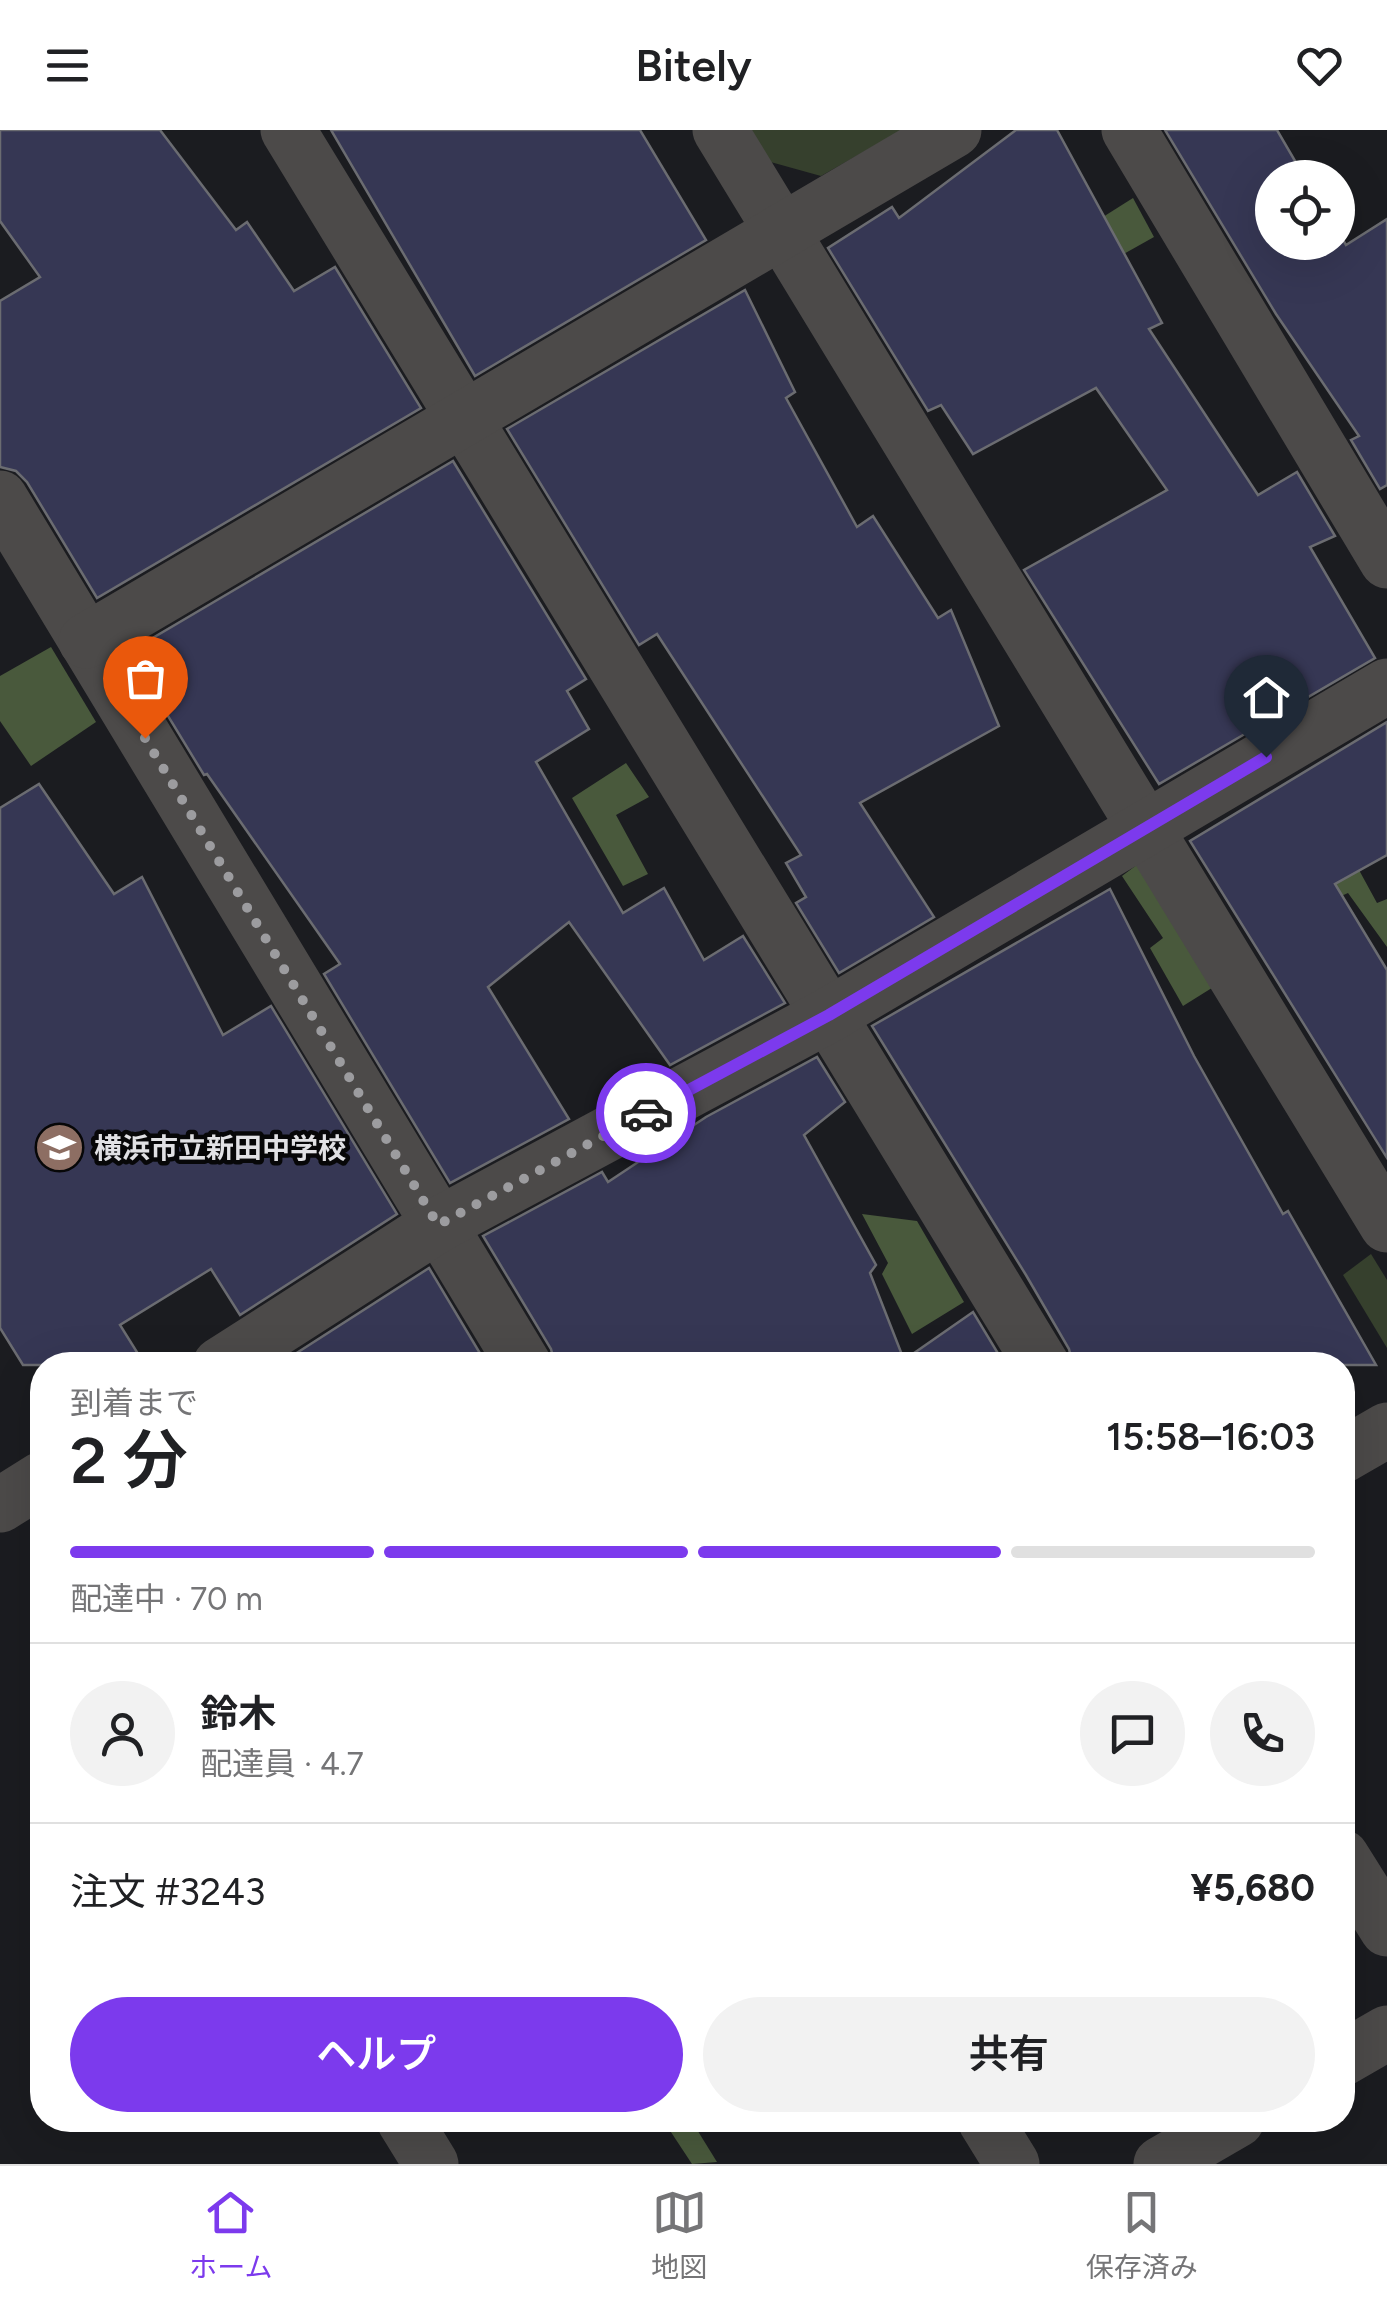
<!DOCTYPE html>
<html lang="ja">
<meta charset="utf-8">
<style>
:root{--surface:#fff;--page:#f2f2f2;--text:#202124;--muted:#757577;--line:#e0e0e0;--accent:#7c3aed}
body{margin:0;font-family:Figtree,"Noto Sans JP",sans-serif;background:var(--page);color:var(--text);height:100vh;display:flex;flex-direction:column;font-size:38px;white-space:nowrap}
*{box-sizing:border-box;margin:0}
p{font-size:32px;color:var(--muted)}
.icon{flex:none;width:55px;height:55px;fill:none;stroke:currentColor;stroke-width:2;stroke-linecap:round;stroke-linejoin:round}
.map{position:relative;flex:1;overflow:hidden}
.drawer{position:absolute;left:30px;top:1222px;width:1325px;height:780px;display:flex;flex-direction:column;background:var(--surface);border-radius:40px;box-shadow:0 10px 40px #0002}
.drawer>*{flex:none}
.tools{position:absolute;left:1255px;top:30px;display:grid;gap:20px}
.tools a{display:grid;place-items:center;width:100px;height:100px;border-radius:50%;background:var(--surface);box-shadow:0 10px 40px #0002;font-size:50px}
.pin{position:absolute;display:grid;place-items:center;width:85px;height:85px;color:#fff;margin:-102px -42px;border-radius:50% 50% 50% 0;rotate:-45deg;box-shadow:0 0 10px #0007}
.pin .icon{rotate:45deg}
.courier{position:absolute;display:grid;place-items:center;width:100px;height:100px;margin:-50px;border:8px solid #7c3aed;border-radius:50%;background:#fff;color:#222;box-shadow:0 2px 12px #0007}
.headline em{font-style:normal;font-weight:600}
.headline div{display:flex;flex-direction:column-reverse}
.headline{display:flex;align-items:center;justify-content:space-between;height:170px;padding:0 40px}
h1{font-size:65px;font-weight:600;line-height:75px}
.bar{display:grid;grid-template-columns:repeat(4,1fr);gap:15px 10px;align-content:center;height:120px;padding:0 40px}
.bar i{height:12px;border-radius:8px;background:var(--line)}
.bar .selected{background:var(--accent)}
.bar p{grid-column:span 4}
.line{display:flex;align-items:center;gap:25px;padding:0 40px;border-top:2px solid var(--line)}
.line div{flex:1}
.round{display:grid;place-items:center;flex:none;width:105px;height:105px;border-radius:52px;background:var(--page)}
.action{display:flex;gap:20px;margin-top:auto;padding:20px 40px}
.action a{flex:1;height:115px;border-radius:60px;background:var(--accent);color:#fff;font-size:40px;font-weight:600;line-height:115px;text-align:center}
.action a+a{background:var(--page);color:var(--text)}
header{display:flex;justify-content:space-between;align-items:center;height:130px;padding:0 40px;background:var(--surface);font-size:45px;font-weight:600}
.tab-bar{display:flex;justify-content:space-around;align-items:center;height:140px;border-top:2px solid var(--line);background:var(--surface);font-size:28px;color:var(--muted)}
.tab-bar a{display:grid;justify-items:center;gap:5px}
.tab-bar .selected{color:var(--accent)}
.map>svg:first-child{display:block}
.green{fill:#36402d}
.forest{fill:#49593c}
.building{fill:#363754;stroke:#6b6c71;stroke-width:2.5}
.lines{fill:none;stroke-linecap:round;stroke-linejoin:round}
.minor{stroke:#4c4a49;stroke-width:55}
.done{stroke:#9c9c9f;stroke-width:10;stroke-dasharray:0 18}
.route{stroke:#7c3aed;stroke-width:12}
.labels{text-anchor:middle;stroke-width:9;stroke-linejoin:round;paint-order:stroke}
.poi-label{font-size:28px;font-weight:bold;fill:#e1e1e4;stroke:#070708;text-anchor:start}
</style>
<header><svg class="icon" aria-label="menu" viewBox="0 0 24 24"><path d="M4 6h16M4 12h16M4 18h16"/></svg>Bitely<svg class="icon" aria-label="heart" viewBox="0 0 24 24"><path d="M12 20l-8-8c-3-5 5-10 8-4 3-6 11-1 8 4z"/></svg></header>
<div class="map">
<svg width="1387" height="2034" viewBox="0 0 1387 2034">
<rect width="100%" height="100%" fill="#1b1c20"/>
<!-- green -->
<g class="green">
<path d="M 750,0 L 902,0 L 821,46 L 767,31 Z"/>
<path d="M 1371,1124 L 1387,1150 L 1387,1218 L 1343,1145 Z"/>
</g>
<!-- forest -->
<g class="forest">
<path d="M 1133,68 L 1154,107 L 1047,167 L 1027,135 Z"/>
<path d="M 51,517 L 96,592 L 31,636 L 0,591 L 0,546 Z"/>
<path d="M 626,633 L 649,667 L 616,685 L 648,744 L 623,756 L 572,668 Z"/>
<path d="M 1335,696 L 1377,773 L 1387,769 L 1387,817 L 1348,763 L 1339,767 L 1307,712 Z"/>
<path d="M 1138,734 L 1215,856 L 1183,876 L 1150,818 L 1163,808 L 1122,746 Z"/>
<path d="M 862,1084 L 917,1091 L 964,1172 L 912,1204 L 882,1144 L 888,1133 Z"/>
<path d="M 663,1990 L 691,1990 L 717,2032 L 692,2034 Z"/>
</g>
<!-- building -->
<g class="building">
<path d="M 0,0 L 160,0 L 236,100 L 247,92 L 294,161 L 335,137 L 421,278 L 97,468 L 27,352 L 16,341 L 0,337 L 0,171 L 40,147 L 0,91 Z"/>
<path d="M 331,0 L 640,0 L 706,110 L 475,246 Z"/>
<path d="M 1016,0 L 1057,0 L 1162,193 L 1149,199 L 1258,365 L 1297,342 L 1335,406 L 1310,417 L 1375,528 L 1159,654 L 1024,440 L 1167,360 L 1096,258 L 973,324 L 941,275 L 928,281 L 828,118 L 892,77 L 899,88 Z"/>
<path d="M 1165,0 L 1277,0 L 1305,48 L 1272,48 L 1272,112 L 1338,112 L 1338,101 L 1346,115 L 1387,89 L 1387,355 L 1380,359 L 1351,310 L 1359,306 L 1276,184 Z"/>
<path d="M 745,160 L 795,262 L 786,268 L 857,397 L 873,386 L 938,488 L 951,480 L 999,596 L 860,673 L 934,787 L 839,843 L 796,773 L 806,767 L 786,733 L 801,725 L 657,504 L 639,515 L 507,299 Z"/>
<path d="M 453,331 L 586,549 L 567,561 L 589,599 L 536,632 L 623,783 L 664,758 L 704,830 L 743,806 L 785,873 L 670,935 L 569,792 L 488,857 L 569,989 L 450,1053 L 324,844 L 340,834 L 207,644 L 204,645 L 129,522 Z"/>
<path d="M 1387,592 L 1387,725 L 1335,754 L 1387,840 L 1387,1028 L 1190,711 Z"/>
<path d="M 39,654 L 114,764 L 142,747 L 223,905 L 271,876 L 397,1084 L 240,1185 L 211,1139 L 120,1195 L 145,1235 L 23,1235 L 0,1198 L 0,678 Z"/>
<path d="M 1110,759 L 1194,926 L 1283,1084 L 1288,1081 L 1376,1235 L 1073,1235 L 1069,1219 L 1026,1145 L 872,896 Z"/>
<path d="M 817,927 L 845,972 L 804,1005 L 876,1135 L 870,1143 L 904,1230 L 973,1182 L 1005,1235 L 555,1235 L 551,1219 L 483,1106 L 602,1042 L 608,1052 L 706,987 Z"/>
<path d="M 429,1138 L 487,1235 L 278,1235 Z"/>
</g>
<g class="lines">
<!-- minor -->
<g class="minor">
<path d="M 288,0 L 1042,1235"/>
<path d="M 720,0 L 1387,1095"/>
<path d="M 1129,0 L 1387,431"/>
<path d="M 0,368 L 524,1235"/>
<path d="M 86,511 L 954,0"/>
<path d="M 220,1235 L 438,1095 L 829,885 L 1387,556"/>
<path d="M 1342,1326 L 1387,1300"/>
<path d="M 0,1375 L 42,1349"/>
<path d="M 1342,1727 L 1387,1799"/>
<path d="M 1342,1929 L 1387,1903"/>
<path d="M 404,1990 L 431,2034"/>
<path d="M 985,1990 L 1012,2034"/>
<path d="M 1161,2034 L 1237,1990"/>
</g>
</g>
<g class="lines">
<!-- done -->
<path class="done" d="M 145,608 L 438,1095 L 646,983"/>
<!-- route -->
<path class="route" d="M 646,983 L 829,885 L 1266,627"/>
</g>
<!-- icons -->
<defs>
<symbol id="school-disc" viewBox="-11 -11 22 22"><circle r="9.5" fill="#8d6e63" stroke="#070708"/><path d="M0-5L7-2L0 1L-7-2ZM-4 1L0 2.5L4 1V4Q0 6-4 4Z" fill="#fff"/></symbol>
</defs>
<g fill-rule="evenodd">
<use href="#school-disc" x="32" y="990" width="55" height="55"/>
</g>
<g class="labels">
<!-- poi labels -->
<g class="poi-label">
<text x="94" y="1028">横浜市立新田中学校</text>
</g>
</g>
</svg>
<div class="tools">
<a><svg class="icon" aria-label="locate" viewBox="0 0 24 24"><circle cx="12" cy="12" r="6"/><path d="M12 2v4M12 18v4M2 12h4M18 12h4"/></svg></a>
</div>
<div class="pin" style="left:145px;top:608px;background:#ea580c"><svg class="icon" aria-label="bag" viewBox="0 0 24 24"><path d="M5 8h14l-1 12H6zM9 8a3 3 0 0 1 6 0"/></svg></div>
<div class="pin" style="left:1266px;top:627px;background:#1f2937"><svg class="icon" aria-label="home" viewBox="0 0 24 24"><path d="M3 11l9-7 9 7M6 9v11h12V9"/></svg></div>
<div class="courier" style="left:646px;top:983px"><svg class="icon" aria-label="car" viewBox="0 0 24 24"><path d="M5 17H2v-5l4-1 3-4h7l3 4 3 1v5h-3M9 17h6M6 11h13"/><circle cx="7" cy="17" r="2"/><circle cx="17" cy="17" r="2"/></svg></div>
<section class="drawer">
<div class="headline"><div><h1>2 分</h1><p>到着まで</p></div><em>15:58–16:03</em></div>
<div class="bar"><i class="selected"></i><i class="selected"></i><i class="selected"></i><i></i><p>配達中 · 70 m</p></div>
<div class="line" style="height:180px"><a class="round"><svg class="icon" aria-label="person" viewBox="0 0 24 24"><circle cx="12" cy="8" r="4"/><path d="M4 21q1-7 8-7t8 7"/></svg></a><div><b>鈴木</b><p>配達員 · 4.7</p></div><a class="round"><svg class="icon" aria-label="chat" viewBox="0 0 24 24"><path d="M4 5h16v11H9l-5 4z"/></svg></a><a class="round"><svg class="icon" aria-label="phone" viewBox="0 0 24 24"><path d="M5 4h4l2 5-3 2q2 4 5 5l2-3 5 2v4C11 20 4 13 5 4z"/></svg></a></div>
<div class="line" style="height:130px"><div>注文 #3243</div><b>¥5,680</b></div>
<div class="action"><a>ヘルプ</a><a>共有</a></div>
</section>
</div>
<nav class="tab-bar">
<a class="selected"><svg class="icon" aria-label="home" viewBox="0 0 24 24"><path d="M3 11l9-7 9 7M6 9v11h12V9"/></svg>ホーム</a>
<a><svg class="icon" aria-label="map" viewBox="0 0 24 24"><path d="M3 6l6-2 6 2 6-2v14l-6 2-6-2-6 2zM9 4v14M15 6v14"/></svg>地図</a>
<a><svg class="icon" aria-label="saved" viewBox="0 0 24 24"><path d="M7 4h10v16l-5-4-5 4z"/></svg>保存済み</a>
</nav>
